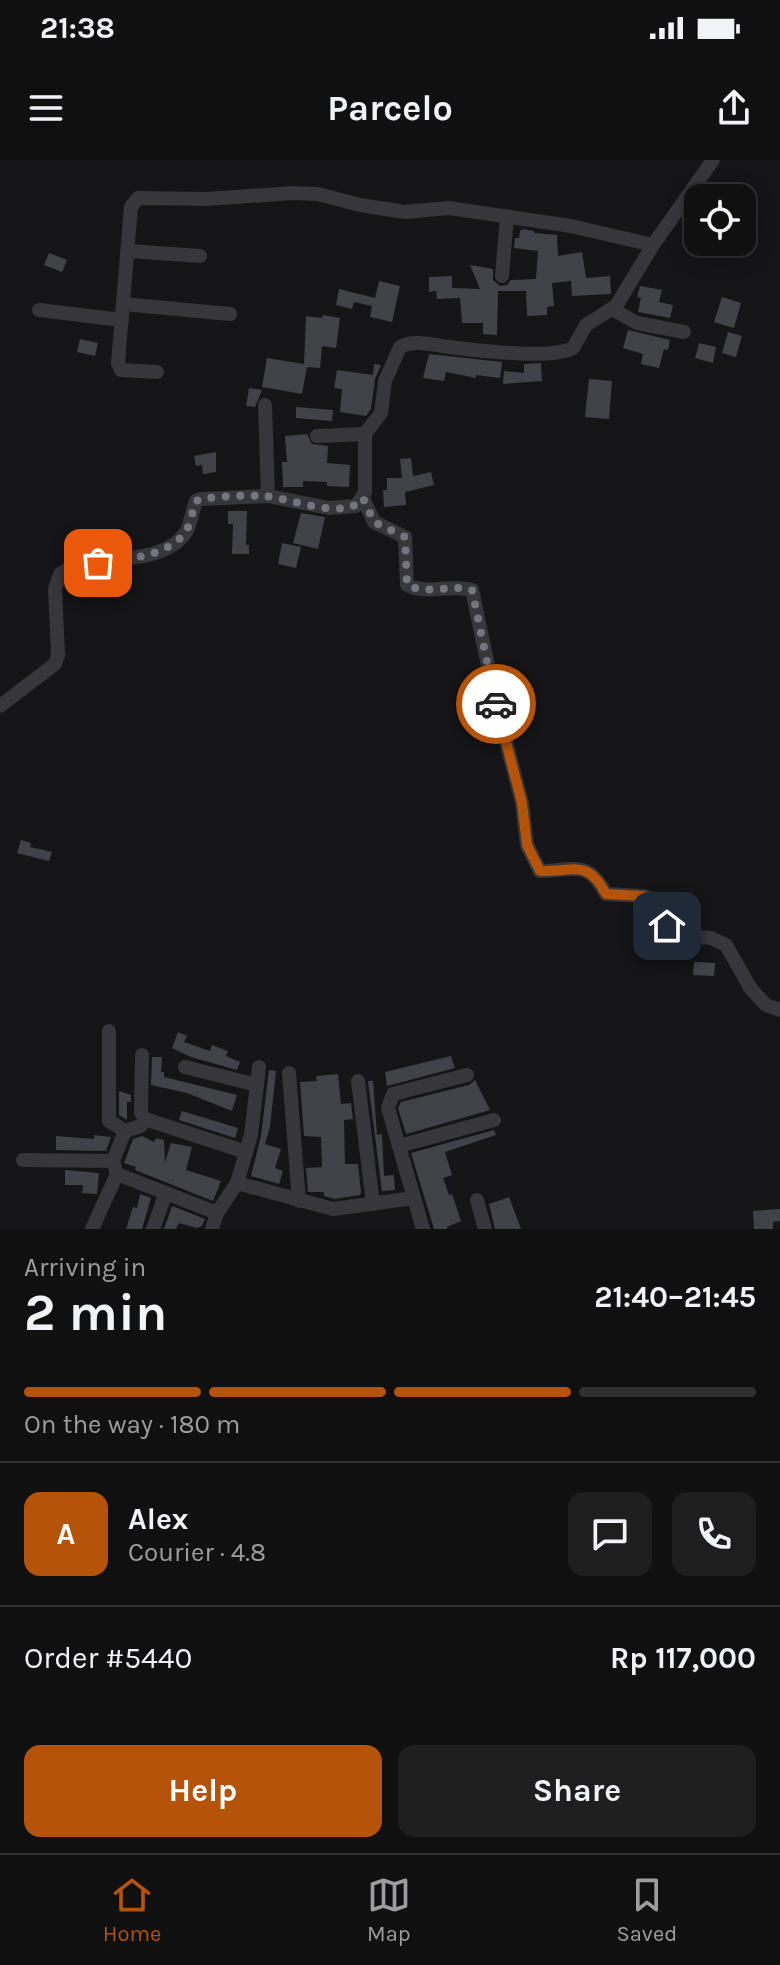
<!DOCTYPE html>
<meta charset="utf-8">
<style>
:root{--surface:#101011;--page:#1e1e1f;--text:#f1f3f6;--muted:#9c9d9f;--line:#303031;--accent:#b45309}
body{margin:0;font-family:Karla,sans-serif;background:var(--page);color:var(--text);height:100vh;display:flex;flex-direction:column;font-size:30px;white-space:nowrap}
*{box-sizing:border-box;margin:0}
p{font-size:26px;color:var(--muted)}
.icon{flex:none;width:44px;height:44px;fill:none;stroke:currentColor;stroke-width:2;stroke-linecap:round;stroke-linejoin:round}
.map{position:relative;height:1069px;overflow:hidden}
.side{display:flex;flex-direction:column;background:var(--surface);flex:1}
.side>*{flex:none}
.controls{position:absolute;left:684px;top:24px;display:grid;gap:16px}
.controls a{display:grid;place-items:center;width:72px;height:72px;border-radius:16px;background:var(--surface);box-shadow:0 4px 20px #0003,0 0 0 2px var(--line);font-size:40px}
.pin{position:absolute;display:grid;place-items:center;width:68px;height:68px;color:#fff;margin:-34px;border-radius:16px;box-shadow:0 4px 12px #0006}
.courier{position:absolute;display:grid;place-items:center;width:80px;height:80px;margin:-40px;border:6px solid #b45309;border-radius:50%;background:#fff;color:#222;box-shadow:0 2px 10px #0007}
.head em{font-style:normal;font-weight:700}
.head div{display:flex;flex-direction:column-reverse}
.head{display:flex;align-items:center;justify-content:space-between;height:136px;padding:0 24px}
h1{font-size:52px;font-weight:700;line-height:60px}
.bar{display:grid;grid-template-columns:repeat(4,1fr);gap:12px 8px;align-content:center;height:96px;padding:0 24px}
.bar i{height:10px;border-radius:6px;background:var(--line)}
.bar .selected{background:var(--accent)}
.bar p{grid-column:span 4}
.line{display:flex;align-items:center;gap:20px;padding:0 24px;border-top:2px solid var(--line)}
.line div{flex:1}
.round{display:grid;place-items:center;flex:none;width:84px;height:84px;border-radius:16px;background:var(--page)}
.action{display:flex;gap:16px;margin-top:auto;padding:16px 24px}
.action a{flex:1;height:92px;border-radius:16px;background:var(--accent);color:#fff;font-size:32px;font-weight:700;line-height:92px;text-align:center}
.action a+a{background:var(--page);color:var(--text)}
.status{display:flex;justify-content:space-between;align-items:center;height:56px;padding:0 40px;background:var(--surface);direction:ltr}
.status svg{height:22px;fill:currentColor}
header{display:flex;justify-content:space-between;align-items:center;height:104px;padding:0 24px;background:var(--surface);font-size:36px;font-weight:700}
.menu{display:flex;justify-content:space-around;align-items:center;height:112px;border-top:2px solid var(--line);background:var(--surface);font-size:22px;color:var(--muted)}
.menu a{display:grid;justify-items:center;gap:4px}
.menu .selected{color:var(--accent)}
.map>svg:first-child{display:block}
.building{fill:#414247}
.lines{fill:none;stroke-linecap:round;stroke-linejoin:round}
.minor{stroke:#36363b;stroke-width:14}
.done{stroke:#74767e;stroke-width:8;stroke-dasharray:0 14.4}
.route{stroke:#b45309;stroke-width:10}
</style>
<div class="status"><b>21:38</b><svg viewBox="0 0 49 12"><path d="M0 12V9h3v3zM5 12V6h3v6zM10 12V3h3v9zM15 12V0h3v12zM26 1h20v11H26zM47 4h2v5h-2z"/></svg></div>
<header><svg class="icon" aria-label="menu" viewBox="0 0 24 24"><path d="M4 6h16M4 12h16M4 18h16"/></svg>Parcelo<svg class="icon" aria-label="share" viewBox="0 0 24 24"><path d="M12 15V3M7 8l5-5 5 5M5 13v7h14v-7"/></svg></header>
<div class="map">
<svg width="780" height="1069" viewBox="0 0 780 1069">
<rect width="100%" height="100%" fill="#151517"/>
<!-- building -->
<g class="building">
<path d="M 523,69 L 534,71 L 534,73 L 557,75 L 558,96 L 582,92 L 586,118 L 610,116 L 611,134 L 572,136 L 571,121 L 552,123 L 554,146 L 547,147 L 547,155 L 527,156 L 526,131 L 498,131 L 497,175 L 483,174 L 483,163 L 462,163 L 460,138 L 437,139 L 436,131 L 429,132 L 429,117 L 452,116 L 452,128 L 480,129 L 470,105 L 493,109 L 493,120 L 500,126 L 507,125 L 511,120 L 536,119 L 538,91 L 514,88 L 515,78 L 519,78 L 520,71 Z"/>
<path d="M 49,93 L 67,100 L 62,112 L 44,105 Z"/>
<path d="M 379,121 L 400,126 L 392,162 L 370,157 L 372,146 L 354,142 L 352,149 L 336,145 L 339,129 L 375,138 Z"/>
<path d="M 640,126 L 662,130 L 659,142 L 673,145 L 670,158 L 638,152 L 641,138 L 637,137 Z"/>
<path d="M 722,137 L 741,143 L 734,168 L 714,162 Z"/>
<path d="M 323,155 L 340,158 L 336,188 L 322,186 L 320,208 L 307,207 L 302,234 L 262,227 L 267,198 L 304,204 L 306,156 L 322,158 Z"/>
<path d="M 628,170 L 670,180 L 668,190 L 664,189 L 659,208 L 641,204 L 643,194 L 623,188 Z"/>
<path d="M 728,172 L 742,176 L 736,197 L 722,193 Z"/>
<path d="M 80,179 L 98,183 L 95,196 L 77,192 Z"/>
<path d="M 699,183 L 716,187 L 713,203 L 695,198 Z"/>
<path d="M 429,194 L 502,202 L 500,218 L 476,215 L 476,218 L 446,212 L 444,221 L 423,218 Z"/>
<path d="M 541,203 L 542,221 L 503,224 L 504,211 L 524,213 L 524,204 Z"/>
<path d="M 374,204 L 381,205 L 375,219 L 371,249 L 366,256 L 340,252 L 342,229 L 334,228 L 337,210 L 373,215 Z"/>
<path d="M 589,219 L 612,221 L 609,259 L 585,257 Z"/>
<path d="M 249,228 L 262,230 L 255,247 L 246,246 Z"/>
<path d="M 296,247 L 333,250 L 332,261 L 296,258 Z"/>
<path d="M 307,274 L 312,284 L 328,286 L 327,303 L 350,305 L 349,327 L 327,326 L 327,322 L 303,321 L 303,327 L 283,327 L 282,302 L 287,302 L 285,276 Z"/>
<path d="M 216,292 L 216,312 L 203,314 L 202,305 L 196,306 L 194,296 Z"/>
<path d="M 411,298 L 413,316 L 431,312 L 434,325 L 405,332 L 406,345 L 384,347 L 383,330 L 387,330 L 387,318 L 402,318 L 400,299 Z"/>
<path d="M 228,351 L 247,351 L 246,385 L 249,385 L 249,394 L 232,394 L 233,364 L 228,364 Z"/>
<path d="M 301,353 L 325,357 L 318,389 L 293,383 Z"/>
<path d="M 282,383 L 301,387 L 296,408 L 278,404 Z"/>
<path d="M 21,680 L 31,683 L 30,687 L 52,692 L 49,701 L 17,693 Z"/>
<path d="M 694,802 L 715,803 L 714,816 L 693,815 Z"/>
<path d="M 178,872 L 187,876 L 184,882 L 210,891 L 212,885 L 228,891 L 226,896 L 240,902 L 237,910 L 191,897 L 172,888 Z"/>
<path d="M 451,896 L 455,908 L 387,926 L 385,912 Z"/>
<path d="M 152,897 L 162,897 L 161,912 L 164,912 L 164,917 L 237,935 L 232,951 L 187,933 L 151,925 Z"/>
<path d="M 269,910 L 276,911 L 270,967 L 265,984 L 281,989 L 275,1008 L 283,1011 L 279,1024 L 251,1016 L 261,976 Z"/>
<path d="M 338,914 L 341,944 L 351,943 L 353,959 L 344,960 L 345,1004 L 358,1004 L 361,1032 L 360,1035 L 334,1039 L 324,1036 L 324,1032 L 308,1032 L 306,1008 L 322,1007 L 321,977 L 304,976 L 300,922 L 317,921 L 316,916 Z"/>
<path d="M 475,920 L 490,950 L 406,974 L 398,948 L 401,942 L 469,925 Z"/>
<path d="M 368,921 L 373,921 L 377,975 L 382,974 L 384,1016 L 394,1015 L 395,1030 L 382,1031 Z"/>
<path d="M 119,931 L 131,935 L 131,942 L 127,942 L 127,960 L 119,955 Z"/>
<path d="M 182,951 L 238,968 L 235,978 L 179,960 Z"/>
<path d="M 494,970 L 496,975 L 445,992 L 452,1015 L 443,1018 L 449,1035 L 452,1034 L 461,1061 L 447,1067 L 447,1069 L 434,1069 L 411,993 Z"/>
<path d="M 94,975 L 111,977 L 106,991 L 56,990 L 56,976 L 94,979 Z"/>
<path d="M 142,976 L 154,982 L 156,978 L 164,980 L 165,1002 L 171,983 L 192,987 L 186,1010 L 221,1021 L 213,1041 L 135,1010 L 136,1007 L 124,1003 L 133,979 Z"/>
<path d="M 65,1010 L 99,1013 L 97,1034 L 82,1033 L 83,1025 L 65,1025 Z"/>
<path d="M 140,1034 L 151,1038 L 142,1069 L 126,1069 L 133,1047 L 137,1048 Z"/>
<path d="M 509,1037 L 521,1069 L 495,1069 L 489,1044 Z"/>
<path d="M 172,1046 L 205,1059 L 202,1066 L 197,1068 L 179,1063 L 176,1069 L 164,1069 Z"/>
<path d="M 780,1049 L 780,1061 L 773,1062 L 773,1069 L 754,1069 L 753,1051 Z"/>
</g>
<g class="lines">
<!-- minor -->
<g class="minor">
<path d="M 129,91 L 200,96"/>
<path d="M 502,116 L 507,56"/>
<path d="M 123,144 L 230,154"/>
<path d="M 612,149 L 637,163 L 684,172"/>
<path d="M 39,150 L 122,160"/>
<path d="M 157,212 L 121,210 L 118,203 L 131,47 L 138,38 L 206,39 L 293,33 L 318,34 L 360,45 L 405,52 L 449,48 L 571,66 L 653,85"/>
<path d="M 265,245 L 268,336"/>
<path d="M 317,276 L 365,274"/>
<path d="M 363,338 L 374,362 L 405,377 L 407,425 C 427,435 450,424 472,430 L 495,539 L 522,643 L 527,685 L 540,711 C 573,711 587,698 606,734 L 643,736 L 655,740 L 667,766 L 678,776 L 711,778 L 726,785 L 751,829 L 766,845 L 780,850"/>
<path d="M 0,546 L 55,504 L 58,495 L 55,429 L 60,414 C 91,391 161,410 186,372 C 191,363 192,351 196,341 L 201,339 L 268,336 L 329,348 L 356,346 L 365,332 L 365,274 L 381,253 L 385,221 L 400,187 C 414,179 433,185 449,187 C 476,190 550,200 573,188 L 586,165 L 616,146 L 653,85 L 713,0"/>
<path d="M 109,871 L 109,961 L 125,971 L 141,966 L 145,959"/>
<path d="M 142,895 L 141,953 L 145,959 L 246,992"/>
<path d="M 185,907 L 257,925"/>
<path d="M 259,907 L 251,975 L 237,1023 L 333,1049 L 414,1038"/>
<path d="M 289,913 L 299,1041"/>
<path d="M 358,921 L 373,1044"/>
<path d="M 399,986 L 494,960"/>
<path d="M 23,1000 L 113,1001 L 117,1014 L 217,1053 L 237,1023"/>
<path d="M 113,1001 L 125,971"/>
<path d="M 477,1040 L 485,1069"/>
<path d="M 92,1069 L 117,1014"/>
<path d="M 153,1069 L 166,1033"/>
<path d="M 212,1069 L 217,1053"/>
<path d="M 423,1069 L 388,948 L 393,934 L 467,915"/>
</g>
</g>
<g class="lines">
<!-- done -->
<path class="done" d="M 98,403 C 125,399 169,397 186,371 C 191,363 192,351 196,341 L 201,339 C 221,336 245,335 265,336 C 289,338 347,362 363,338 L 374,362 L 405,377 L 407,425 C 427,435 450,424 472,430 L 496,544"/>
<!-- route -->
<path class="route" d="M 496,544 L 522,643 L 527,685 L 540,711 C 573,712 587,698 606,734 L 643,736 L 655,740 L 667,766"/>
</g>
</svg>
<div class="controls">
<a><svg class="icon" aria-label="locate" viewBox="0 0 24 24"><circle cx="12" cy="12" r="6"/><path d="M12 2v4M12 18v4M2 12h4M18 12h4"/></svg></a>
</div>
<div class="pin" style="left:98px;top:403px;background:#ea580c"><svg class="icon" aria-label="bag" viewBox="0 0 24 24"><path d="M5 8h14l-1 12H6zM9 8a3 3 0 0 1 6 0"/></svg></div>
<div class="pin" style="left:667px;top:766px;background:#1f2937"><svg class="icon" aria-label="home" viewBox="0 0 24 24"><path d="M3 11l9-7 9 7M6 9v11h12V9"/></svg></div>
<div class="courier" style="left:496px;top:544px"><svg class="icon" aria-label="car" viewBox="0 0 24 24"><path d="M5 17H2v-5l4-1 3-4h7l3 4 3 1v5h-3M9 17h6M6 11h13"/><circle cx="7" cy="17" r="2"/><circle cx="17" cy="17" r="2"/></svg></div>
</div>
<section class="side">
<div class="head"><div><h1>2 min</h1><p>Arriving in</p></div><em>21:40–21:45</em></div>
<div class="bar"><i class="selected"></i><i class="selected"></i><i class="selected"></i><i></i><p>On the way · 180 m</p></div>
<div class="line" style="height:144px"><b class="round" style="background:var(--accent);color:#fff">A</b><div><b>Alex</b><p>Courier · 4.8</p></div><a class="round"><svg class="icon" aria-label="chat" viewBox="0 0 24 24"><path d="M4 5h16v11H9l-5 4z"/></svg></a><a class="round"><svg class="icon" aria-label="phone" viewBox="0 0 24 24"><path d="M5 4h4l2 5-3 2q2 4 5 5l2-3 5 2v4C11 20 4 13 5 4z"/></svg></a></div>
<div class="line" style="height:104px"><div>Order #5440</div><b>Rp 117,000</b></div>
<div class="action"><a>Help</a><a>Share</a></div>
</section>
<nav class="menu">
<a class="selected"><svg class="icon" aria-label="home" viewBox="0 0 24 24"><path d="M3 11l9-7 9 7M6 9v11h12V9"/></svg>Home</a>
<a><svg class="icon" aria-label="map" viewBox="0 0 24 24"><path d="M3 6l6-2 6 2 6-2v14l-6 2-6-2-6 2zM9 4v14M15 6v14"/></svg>Map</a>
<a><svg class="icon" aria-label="saved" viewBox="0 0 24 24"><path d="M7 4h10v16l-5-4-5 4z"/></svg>Saved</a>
</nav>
